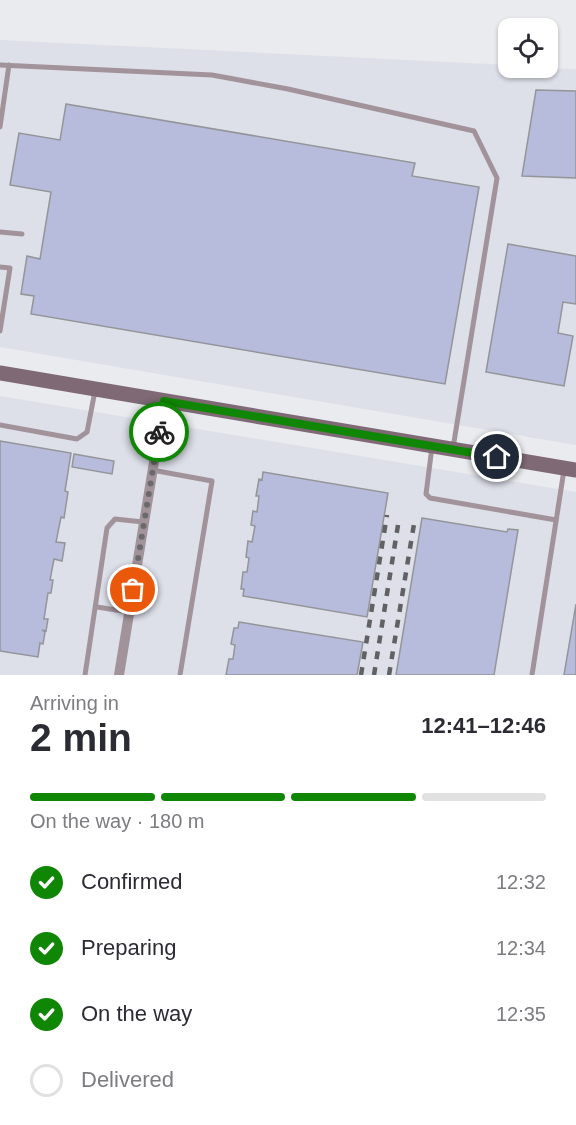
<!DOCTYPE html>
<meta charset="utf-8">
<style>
:root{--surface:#fff;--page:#f7f7f7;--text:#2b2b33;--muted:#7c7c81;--line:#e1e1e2;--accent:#108704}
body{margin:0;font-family:Helvetica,sans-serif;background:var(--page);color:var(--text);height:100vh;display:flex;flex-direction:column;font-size:22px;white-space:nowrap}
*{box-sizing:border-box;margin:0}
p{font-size:20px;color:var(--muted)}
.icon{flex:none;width:33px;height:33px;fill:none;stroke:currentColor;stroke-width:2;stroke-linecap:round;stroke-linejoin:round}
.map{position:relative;height:675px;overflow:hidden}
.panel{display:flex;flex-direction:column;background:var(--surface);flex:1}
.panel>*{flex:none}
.controls{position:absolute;left:498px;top:18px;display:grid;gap:12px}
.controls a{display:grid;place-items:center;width:60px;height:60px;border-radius:12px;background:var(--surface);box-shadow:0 2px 4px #0004;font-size:30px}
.pin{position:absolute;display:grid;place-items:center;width:51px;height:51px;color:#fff;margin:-26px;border:3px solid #fff;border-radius:50%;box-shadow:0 2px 6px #0007}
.courier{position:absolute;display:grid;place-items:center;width:60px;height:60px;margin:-30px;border:4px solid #108704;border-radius:50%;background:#fff;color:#222;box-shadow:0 2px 8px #0007}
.headline em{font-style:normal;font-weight:700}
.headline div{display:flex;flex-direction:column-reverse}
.headline{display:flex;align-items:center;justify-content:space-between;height:102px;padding:0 30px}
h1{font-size:39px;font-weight:700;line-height:45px}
.bar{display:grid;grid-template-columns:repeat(4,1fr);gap:9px 6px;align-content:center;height:72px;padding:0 30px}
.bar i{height:8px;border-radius:4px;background:var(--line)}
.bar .current{background:var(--accent)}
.bar p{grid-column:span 4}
ol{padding:0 30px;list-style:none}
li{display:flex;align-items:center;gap:18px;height:66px}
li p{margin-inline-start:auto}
li .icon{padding:6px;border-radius:50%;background:var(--accent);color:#fff;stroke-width:4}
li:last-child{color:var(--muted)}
li i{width:33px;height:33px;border:3px solid var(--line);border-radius:50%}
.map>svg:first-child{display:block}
.built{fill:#dddfe9}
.building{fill:#b7bbdc;stroke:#949598;stroke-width:1.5}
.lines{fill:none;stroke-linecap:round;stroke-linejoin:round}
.service{stroke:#a2939b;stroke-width:5}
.minor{stroke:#a2939b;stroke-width:10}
.secondary{stroke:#7e6975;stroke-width:15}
.rail{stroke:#616163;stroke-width:4.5;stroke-dasharray:8 8;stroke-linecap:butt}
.done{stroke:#6a6a6c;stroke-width:6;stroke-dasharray:0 10.8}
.route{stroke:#108704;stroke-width:8}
</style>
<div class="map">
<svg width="576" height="675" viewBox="0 0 576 675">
<rect width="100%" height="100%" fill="#eaebee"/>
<!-- built -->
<g class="built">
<path d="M 0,40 L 508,65 L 508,68 L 576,69 L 576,445 L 0,347 Z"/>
<path d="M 0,396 L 576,492 L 576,675 L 0,675 Z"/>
</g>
<!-- building -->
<g class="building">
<path d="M 536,90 L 576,91 L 576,178 L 522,176 Z"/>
<path d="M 66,104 L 415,163 L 412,176 L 479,187 L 445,384 L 31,314 L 34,296 L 21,294 L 27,256 L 40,259 L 51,192 L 10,185 L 19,133 L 60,140 Z"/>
<path d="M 508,244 L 576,256 L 576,304 L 563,302 L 558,333 L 573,336 L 564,386 L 486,372 Z"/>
<path d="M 0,441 L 71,453 L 65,491 L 68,492 L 64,518 L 61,517 L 56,542 L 65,543 L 62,561 L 54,559 L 50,580 L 53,580 L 51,593 L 48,593 L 44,619 L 48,619 L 46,631 L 42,630 L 45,632 L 43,644 L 40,643 L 38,657 L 0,651 Z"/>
<path d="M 74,454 L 114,461 L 112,474 L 72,467 Z"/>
<path d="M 263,472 L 388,493 L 367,617 L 243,596 L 244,589 L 241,589 L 243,572 L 247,572 L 249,558 L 246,557 L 248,541 L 252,542 L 255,526 L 251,525 L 253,511 L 257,512 L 259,496 L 256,496 L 259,479 L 262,480 Z"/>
<path d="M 422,518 L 507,532 L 508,529 L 518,530 L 494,675 L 396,675 Z"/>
<path d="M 576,604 L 576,675 L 564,675 Z"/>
<path d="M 239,622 L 363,642 L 357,675 L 226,675 L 229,659 L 233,659 L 235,645 L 231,644 L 234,628 L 238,628 Z"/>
</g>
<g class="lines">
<!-- service -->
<g class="service">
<path d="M 0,65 L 212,75 L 288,89 L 474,131 L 497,178 L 453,448"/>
<path d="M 0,127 L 9,65"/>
<path d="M 0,232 L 22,234"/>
<path d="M 0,267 L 10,268 L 0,331"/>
<path d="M 0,425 L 77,439 L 87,432 L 95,391"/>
<path d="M 432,447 L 426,494 L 430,498 L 556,520"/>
<path d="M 152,470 L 212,481 L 180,675"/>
<path d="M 97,607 L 129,612"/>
<path d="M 85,675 L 107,528 L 115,519 L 143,522"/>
<path d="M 532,675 L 564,470"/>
</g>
<!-- minor -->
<path class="minor" d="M 119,675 L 164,401"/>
<!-- secondary -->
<path class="secondary" d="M 0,373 L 576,470"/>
<!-- rail -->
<g class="rail">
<path d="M 361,675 L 387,515"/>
<path d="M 374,675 L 398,525"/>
<path d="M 389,675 L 414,524"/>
</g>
</g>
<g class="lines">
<!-- done -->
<path class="done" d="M 133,590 L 159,432"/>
<!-- route -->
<path class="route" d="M 159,432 L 164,401 L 497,457"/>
</g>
</svg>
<div class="controls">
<a><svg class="icon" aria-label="locate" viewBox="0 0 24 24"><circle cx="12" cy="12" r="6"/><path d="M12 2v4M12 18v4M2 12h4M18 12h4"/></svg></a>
</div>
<div class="pin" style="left:133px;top:590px;background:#ea580c"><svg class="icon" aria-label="bag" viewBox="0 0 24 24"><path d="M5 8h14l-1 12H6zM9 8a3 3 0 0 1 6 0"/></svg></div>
<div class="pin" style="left:497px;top:457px;background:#1f2937"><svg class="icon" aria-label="home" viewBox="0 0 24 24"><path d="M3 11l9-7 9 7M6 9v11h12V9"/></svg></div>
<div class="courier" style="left:159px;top:432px"><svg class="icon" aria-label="bike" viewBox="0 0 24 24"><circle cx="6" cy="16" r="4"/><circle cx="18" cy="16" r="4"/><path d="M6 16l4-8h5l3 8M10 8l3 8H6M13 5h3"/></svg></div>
</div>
<section class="panel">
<div class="headline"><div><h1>2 min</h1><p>Arriving in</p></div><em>12:41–12:46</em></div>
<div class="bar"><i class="current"></i><i class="current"></i><i class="current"></i><i></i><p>On the way · 180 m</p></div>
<ol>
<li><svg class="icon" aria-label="check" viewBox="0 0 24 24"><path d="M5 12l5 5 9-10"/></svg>Confirmed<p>12:32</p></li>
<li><svg class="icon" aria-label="check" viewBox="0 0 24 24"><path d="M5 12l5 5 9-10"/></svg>Preparing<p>12:34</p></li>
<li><svg class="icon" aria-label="check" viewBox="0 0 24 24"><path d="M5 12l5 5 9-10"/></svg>On the way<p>12:35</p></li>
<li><i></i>Delivered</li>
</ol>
</section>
